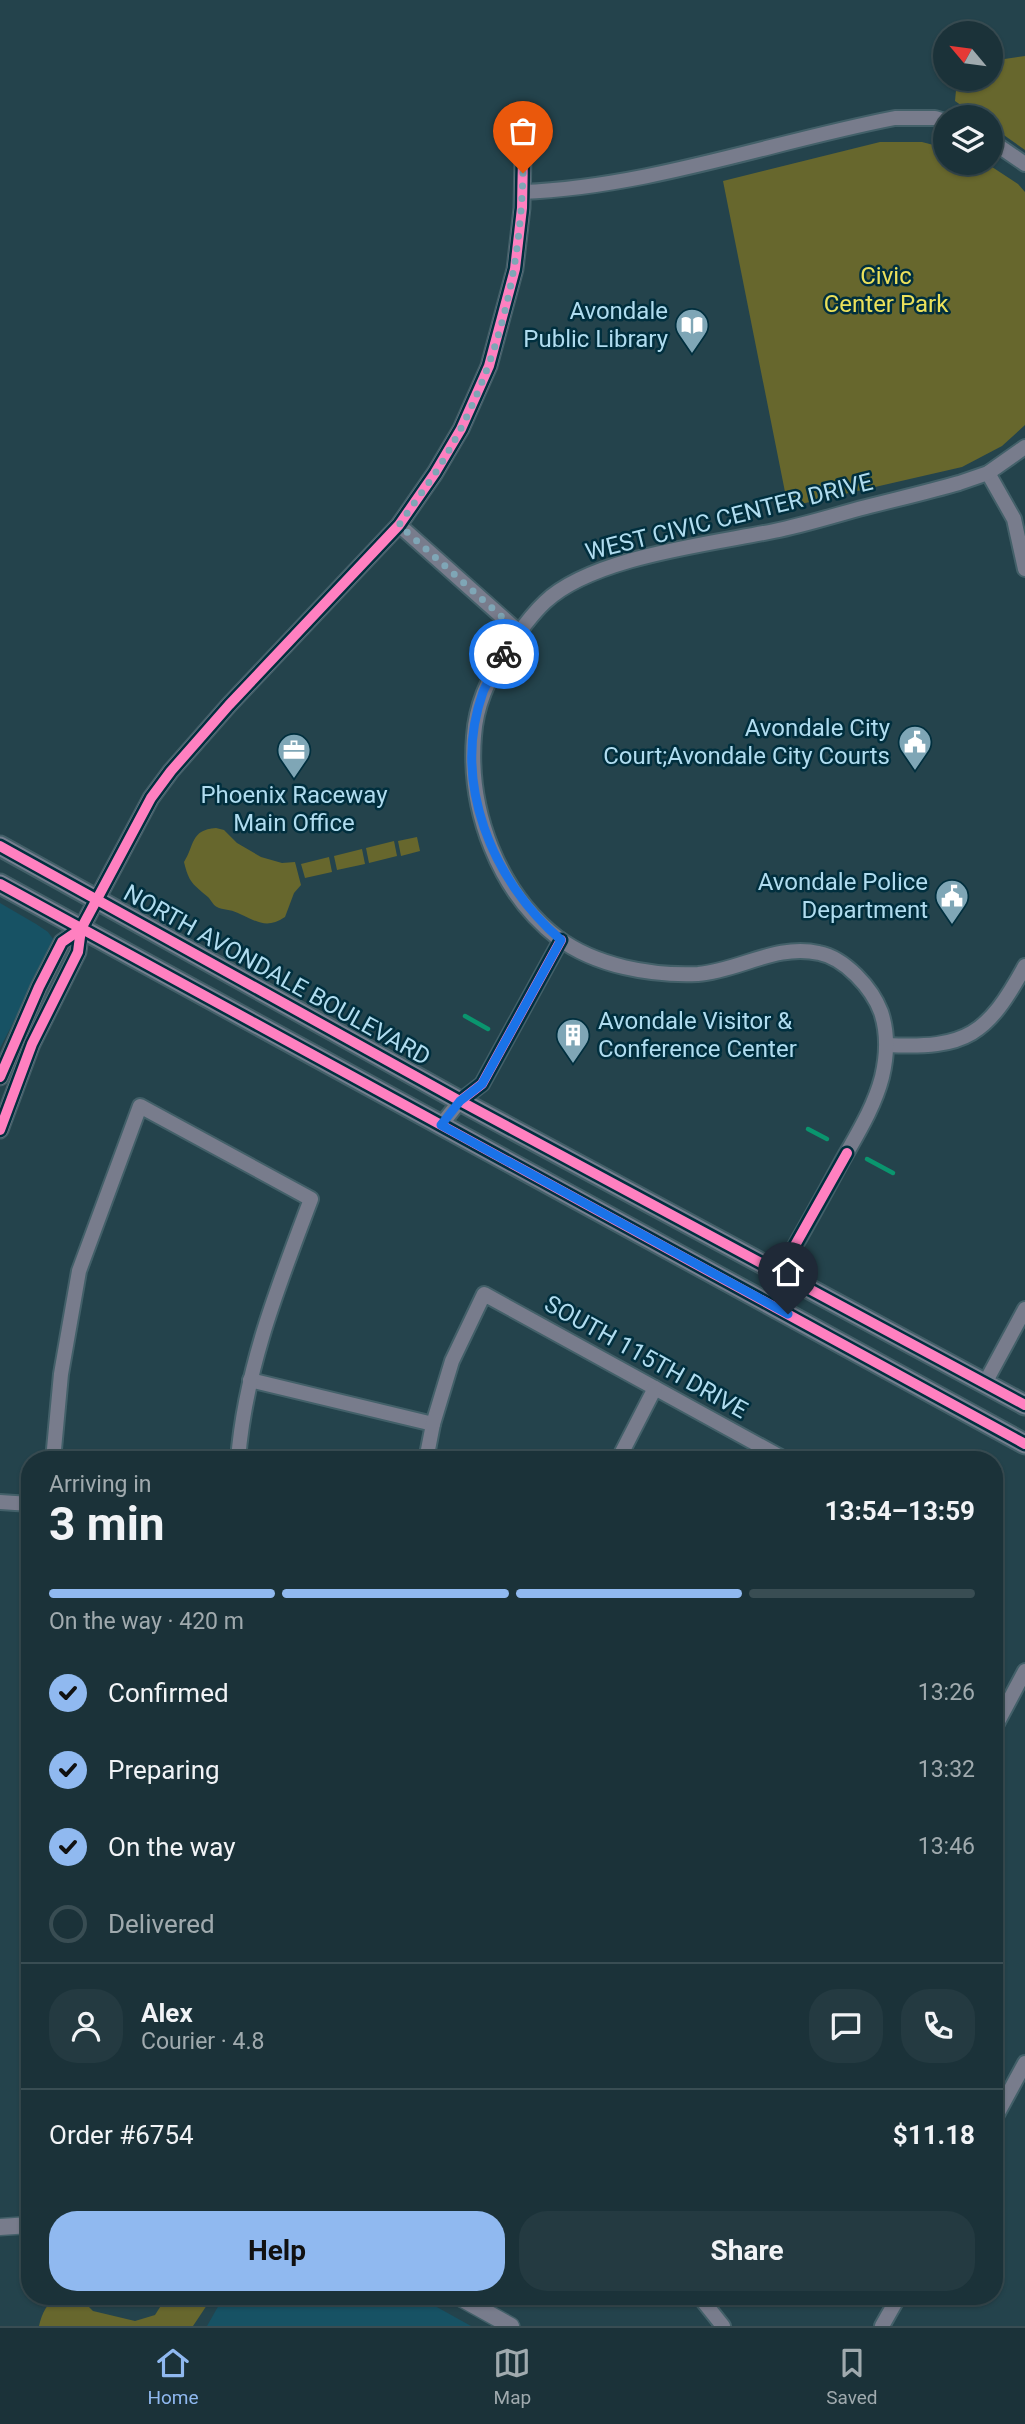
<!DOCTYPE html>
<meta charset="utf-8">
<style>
:root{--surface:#1b3239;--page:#243a41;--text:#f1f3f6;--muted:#a0aaae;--line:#394d53;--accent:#90b9f0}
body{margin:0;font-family:Roboto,sans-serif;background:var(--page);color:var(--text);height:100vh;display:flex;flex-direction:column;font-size:26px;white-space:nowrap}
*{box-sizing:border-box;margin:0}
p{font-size:23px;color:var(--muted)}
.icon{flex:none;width:38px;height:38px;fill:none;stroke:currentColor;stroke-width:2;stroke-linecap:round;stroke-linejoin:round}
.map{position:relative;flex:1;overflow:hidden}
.side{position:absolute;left:21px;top:1451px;width:982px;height:854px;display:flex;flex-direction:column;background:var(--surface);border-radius:28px;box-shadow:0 2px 5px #0004,0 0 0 2px var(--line)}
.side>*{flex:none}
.needle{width:46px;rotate:299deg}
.buttons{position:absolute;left:933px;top:21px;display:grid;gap:14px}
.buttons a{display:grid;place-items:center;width:70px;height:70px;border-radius:50%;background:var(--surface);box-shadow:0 2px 5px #0004,0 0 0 2px var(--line);font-size:35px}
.pin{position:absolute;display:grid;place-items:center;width:60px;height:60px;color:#fff;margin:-72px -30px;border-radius:50% 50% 50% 0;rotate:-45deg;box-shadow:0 0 7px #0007}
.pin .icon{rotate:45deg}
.courier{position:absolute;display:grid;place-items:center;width:70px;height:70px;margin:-35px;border:5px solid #1a73e8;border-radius:50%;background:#fff;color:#222;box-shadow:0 2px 9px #0007}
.summary em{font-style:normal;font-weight:700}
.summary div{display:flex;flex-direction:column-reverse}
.summary{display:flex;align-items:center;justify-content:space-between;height:119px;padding:0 28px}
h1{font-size:46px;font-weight:700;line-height:52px}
.bar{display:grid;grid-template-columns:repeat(4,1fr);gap:10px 7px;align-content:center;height:84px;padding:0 28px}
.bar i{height:9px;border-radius:5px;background:var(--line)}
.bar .current{background:var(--accent)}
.bar p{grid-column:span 4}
.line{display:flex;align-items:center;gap:18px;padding:0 28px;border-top:2px solid var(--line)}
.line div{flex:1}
.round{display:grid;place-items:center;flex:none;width:74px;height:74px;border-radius:28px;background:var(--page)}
ol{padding:0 28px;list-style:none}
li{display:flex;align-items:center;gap:21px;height:77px}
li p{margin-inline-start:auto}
li .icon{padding:7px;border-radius:50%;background:var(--accent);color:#111;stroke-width:4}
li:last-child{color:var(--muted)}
li i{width:38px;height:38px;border:4px solid var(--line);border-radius:50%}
.primary-button{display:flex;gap:14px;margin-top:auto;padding:14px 28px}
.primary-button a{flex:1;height:80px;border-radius:28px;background:var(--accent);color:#111;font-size:28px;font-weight:700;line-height:80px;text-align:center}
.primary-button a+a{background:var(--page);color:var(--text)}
.tabs{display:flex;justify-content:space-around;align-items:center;height:98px;border-top:2px solid var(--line);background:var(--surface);font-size:19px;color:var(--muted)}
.tabs a{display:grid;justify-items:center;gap:4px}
.tabs .current{color:var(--accent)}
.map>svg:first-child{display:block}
.built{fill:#175264}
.green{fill:#67672d}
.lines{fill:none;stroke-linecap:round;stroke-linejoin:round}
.stream{stroke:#0a956e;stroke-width:4.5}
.minor-casing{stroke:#436069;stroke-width:18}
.tertiary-casing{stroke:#436069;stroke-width:19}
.secondary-casing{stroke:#436069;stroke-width:23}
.minor{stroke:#787c8c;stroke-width:14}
.tertiary{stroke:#787c8c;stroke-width:16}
.secondary{stroke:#767e8f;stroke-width:19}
.cycleway-casing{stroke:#012f3e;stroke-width:15}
.cycleway{stroke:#ff80c0;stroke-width:10}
.done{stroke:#7fa6b6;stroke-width:7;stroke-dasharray:0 12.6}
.route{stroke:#1a73e8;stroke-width:9}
.labels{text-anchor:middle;stroke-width:5;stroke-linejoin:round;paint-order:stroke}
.park-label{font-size:24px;fill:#ebe15b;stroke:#012f3e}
.poi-label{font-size:24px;fill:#b0dcef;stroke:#012f3e;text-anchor:end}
.street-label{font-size:24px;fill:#b0dcef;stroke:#012f3e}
</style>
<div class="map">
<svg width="1025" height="2326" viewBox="0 0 1025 2326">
<rect width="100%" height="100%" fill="#24434c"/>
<!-- built -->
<g class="built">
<path d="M 0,903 L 36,924 L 48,932 L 53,939 L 51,950 L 0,1048 Z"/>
<path d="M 224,2296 L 417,2296 L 471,2326 L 207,2326 Z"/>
</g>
<!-- green -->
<g class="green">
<path d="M 1025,56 L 1025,150 L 991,126 L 990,117 L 978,117 L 955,101 L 957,79 L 990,79 L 991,61 Z"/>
<path d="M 880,142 L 922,142 L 945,148 L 945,163 L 986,163 L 1018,184 L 1025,192 L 1025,425 L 1002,446 L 962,467 L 788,507 L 723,181 Z"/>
<path d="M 216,828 L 224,830 L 237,843 L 261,857 L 282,863 L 295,862 L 301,885 L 294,893 L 285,917 C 267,929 258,922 240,914 C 233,910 226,910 219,908 C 213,906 212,901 208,897 C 193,884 189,883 184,862 C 195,845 190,830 216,828 Z"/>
<path d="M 417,837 L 420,851 L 401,856 L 398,841 Z"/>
<path d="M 394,841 L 397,856 L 369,863 L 366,848 Z"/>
<path d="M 362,849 L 365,864 L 337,870 L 334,856 Z"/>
<path d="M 329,857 L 332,872 L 305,878 L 301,864 Z"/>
<path d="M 59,2296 L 78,2296 L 93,2311 L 135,2321 L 155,2315 L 167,2296 L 213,2296 L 193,2326 L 39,2326 C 42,2313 47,2302 59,2296 Z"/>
</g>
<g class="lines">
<!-- stream -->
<g class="stream">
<path d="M 465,1016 L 488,1029"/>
<path d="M 808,1129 L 827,1139"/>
<path d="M 867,1159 L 893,1173"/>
</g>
<defs>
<g id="minor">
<path d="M 990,140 L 1025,164"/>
<path d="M 522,192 C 649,187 771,142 895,118 L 935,118 L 945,121"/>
<path d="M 988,473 L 1014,519 L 1025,569"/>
<path d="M 399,525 L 519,632"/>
<path d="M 887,1045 C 967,1049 987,1035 1025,966"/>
<path d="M 441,1125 L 460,1101 L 482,1084 L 561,940"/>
<path d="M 780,1272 C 801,1236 821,1200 841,1163 C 856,1136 874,1108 882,1077 C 887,1056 888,1033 881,1012 C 872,988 845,958 819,953 C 777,943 739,971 698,974 C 651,976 596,966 558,938 C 498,892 468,810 474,736 C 476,705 488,680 504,654 C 516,636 529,617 545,602 C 592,557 710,544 774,531 C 805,525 835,515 866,507 C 897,499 928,492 959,483 L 988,473 L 1025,447"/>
<path d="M 250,1380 L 433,1424"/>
<path d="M 985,1383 L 1025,1309"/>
<path d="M 53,1460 L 61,1374 L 79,1271 L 140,1106 L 311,1199 C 279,1284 245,1368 238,1460"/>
<path d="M 426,1460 L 433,1424 L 452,1361 L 484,1294 L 786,1460"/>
<path d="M 618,1460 L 655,1388"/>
<path d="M 0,1502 L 30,1504"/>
<path d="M 994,1729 L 1025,1671"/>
<path d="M 994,2120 L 1025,2063"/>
<path d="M 699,2296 L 723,2326"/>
<path d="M 882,2326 L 899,2296"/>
</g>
<g id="tertiary">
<path d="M 0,1077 L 39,987 L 62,942 L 81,929"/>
<path d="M 0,1130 L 32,1044 L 78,952 L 81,929 L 151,798 L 171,771 L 229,705 L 399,525 L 435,473 L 461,429 L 489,366 L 515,269 L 522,208 L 523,155"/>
<path d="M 0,2227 L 30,2225"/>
<path d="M 457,2296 L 511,2326"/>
</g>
<g id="secondary">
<path d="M 0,846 L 460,1101 L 1025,1405"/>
<path d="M 0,884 L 1025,1444"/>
</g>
</defs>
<!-- minor casing -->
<use href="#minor" class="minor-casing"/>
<!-- tertiary casing -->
<use href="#tertiary" class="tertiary-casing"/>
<!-- secondary casing -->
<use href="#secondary" class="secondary-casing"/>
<!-- minor -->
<use href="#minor" class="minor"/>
<!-- tertiary -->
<use href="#tertiary" class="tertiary"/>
<!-- secondary -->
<use href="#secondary" class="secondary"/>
<defs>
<g id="cycleway">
<path d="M 0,846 L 460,1101 L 1025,1405"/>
<path d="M 0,884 L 1025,1444"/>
<path d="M 0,1077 L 39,987 L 62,942 L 81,929"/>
<path d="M 460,1101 L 482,1084 L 561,940"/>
<path d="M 0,1130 L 32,1044 L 78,952 L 81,929 L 151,798 L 171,771 L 229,705 L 399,525 L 435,473 L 461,429 L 489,366 L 515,269 L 522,208 L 523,155"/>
<path d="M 780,1272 L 847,1153"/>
</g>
</defs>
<!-- cycleway casing -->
<use href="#cycleway" class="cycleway-casing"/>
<!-- cycleway -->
<use href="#cycleway" class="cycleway"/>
</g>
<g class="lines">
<!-- done -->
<path class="done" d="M 504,654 L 519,632 L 399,525 C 411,507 424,490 436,472 C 494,380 520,282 523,173"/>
<!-- route -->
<path class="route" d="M 504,654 C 497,667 488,679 483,692 C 451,782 492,881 561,940 L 482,1084 L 460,1101 L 441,1125 L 788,1314"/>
</g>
<!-- icons -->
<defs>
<symbol id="library-pin" viewBox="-11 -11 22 30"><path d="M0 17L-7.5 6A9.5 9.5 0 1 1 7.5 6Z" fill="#7fa6b6" stroke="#012f3e"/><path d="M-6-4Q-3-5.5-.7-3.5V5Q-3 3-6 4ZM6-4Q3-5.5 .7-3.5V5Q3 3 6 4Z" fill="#fff"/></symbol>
<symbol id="civic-pin" viewBox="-11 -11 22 30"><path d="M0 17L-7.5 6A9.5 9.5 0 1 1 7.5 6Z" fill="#7fa6b6" stroke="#012f3e"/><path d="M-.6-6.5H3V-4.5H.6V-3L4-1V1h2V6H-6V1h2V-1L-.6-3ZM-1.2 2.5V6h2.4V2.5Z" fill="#fff"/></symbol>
<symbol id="office-pin" viewBox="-11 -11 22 30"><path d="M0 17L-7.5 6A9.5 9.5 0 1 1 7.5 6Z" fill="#7fa6b6" stroke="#012f3e"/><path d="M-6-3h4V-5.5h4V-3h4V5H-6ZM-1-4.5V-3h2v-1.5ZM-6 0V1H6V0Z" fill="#fff"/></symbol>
<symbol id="building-pin" viewBox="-11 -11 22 30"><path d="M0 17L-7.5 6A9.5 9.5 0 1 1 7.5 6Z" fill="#7fa6b6" stroke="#012f3e"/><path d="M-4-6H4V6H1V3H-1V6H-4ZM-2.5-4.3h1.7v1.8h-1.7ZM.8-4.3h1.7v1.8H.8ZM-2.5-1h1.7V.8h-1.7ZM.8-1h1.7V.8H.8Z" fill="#fff"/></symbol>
</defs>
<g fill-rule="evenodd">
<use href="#library-pin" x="673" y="306" width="38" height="52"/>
<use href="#civic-pin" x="896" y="723" width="38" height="52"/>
<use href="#office-pin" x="275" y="731" width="38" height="52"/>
<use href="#civic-pin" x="933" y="877" width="38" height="52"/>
<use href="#building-pin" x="554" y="1016" width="38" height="52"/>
</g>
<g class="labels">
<!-- park labels -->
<g class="park-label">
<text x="886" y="284">Civic<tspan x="886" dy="28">Center Park</tspan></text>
</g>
<!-- poi labels -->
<g class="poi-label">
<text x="668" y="319">Avondale<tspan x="668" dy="28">Public Library</tspan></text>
<text x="890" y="736">Avondale City<tspan x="890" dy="28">Court;Avondale City Courts</tspan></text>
<text x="294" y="803" text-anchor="middle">Phoenix Raceway<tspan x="294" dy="28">Main Office</tspan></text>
<text x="928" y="890">Avondale Police<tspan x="928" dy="28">Department</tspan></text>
<text x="598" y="1029" text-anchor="start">Avondale Visitor &amp;<tspan x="598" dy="28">Conference Center</tspan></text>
</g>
<!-- street labels -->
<g class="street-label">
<text transform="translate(729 517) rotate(-14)" y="8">WEST CIVIC CENTER DRIVE</text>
<text transform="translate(277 975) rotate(29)" y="8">NORTH AVONDALE BOULEVARD</text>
<text transform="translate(646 1357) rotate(29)" y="8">SOUTH 115TH DRIVE</text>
</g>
</g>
</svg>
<div class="buttons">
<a><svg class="needle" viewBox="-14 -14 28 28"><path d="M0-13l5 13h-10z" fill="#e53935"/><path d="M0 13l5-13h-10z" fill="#a0aaae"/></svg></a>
<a><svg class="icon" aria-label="layers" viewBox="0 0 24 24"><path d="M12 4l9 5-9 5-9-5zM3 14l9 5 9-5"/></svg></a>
</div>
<div class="pin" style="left:523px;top:173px;background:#ea580c"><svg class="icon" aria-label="bag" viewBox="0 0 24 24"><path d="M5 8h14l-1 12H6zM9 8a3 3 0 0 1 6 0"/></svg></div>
<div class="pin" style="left:788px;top:1314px;background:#1f2937"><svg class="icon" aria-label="home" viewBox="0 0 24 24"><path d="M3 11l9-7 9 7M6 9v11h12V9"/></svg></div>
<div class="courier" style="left:504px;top:654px"><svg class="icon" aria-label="bike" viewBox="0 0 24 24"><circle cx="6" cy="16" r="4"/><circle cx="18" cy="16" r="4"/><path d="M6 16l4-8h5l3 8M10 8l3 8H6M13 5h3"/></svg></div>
<section class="side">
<div class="summary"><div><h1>3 min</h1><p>Arriving in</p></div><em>13:54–13:59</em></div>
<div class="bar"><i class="current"></i><i class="current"></i><i class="current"></i><i></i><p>On the way · 420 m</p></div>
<ol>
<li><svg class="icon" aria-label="check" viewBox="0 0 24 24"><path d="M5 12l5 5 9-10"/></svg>Confirmed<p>13:26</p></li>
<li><svg class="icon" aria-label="check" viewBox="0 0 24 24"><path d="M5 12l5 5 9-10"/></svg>Preparing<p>13:32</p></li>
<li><svg class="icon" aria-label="check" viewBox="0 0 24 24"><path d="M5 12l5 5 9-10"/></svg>On the way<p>13:46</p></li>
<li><i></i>Delivered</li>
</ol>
<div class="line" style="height:126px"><a class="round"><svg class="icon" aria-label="person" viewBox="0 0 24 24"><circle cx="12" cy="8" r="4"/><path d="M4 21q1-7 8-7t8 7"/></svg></a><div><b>Alex</b><p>Courier · 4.8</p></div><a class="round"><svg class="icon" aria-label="chat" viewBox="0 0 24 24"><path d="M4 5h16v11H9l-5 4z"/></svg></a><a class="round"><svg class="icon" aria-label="phone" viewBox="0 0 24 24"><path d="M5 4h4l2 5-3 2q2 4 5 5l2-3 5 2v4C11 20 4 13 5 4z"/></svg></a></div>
<div class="line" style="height:91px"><div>Order #6754</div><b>$11.18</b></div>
<div class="primary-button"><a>Help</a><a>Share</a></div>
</section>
</div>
<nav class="tabs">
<a class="current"><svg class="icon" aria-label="home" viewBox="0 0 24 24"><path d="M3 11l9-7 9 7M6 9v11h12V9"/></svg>Home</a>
<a><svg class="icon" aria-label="map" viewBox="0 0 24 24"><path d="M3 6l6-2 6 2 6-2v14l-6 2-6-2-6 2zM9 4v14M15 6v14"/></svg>Map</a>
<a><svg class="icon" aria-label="saved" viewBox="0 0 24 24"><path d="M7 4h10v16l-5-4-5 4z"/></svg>Saved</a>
</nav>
